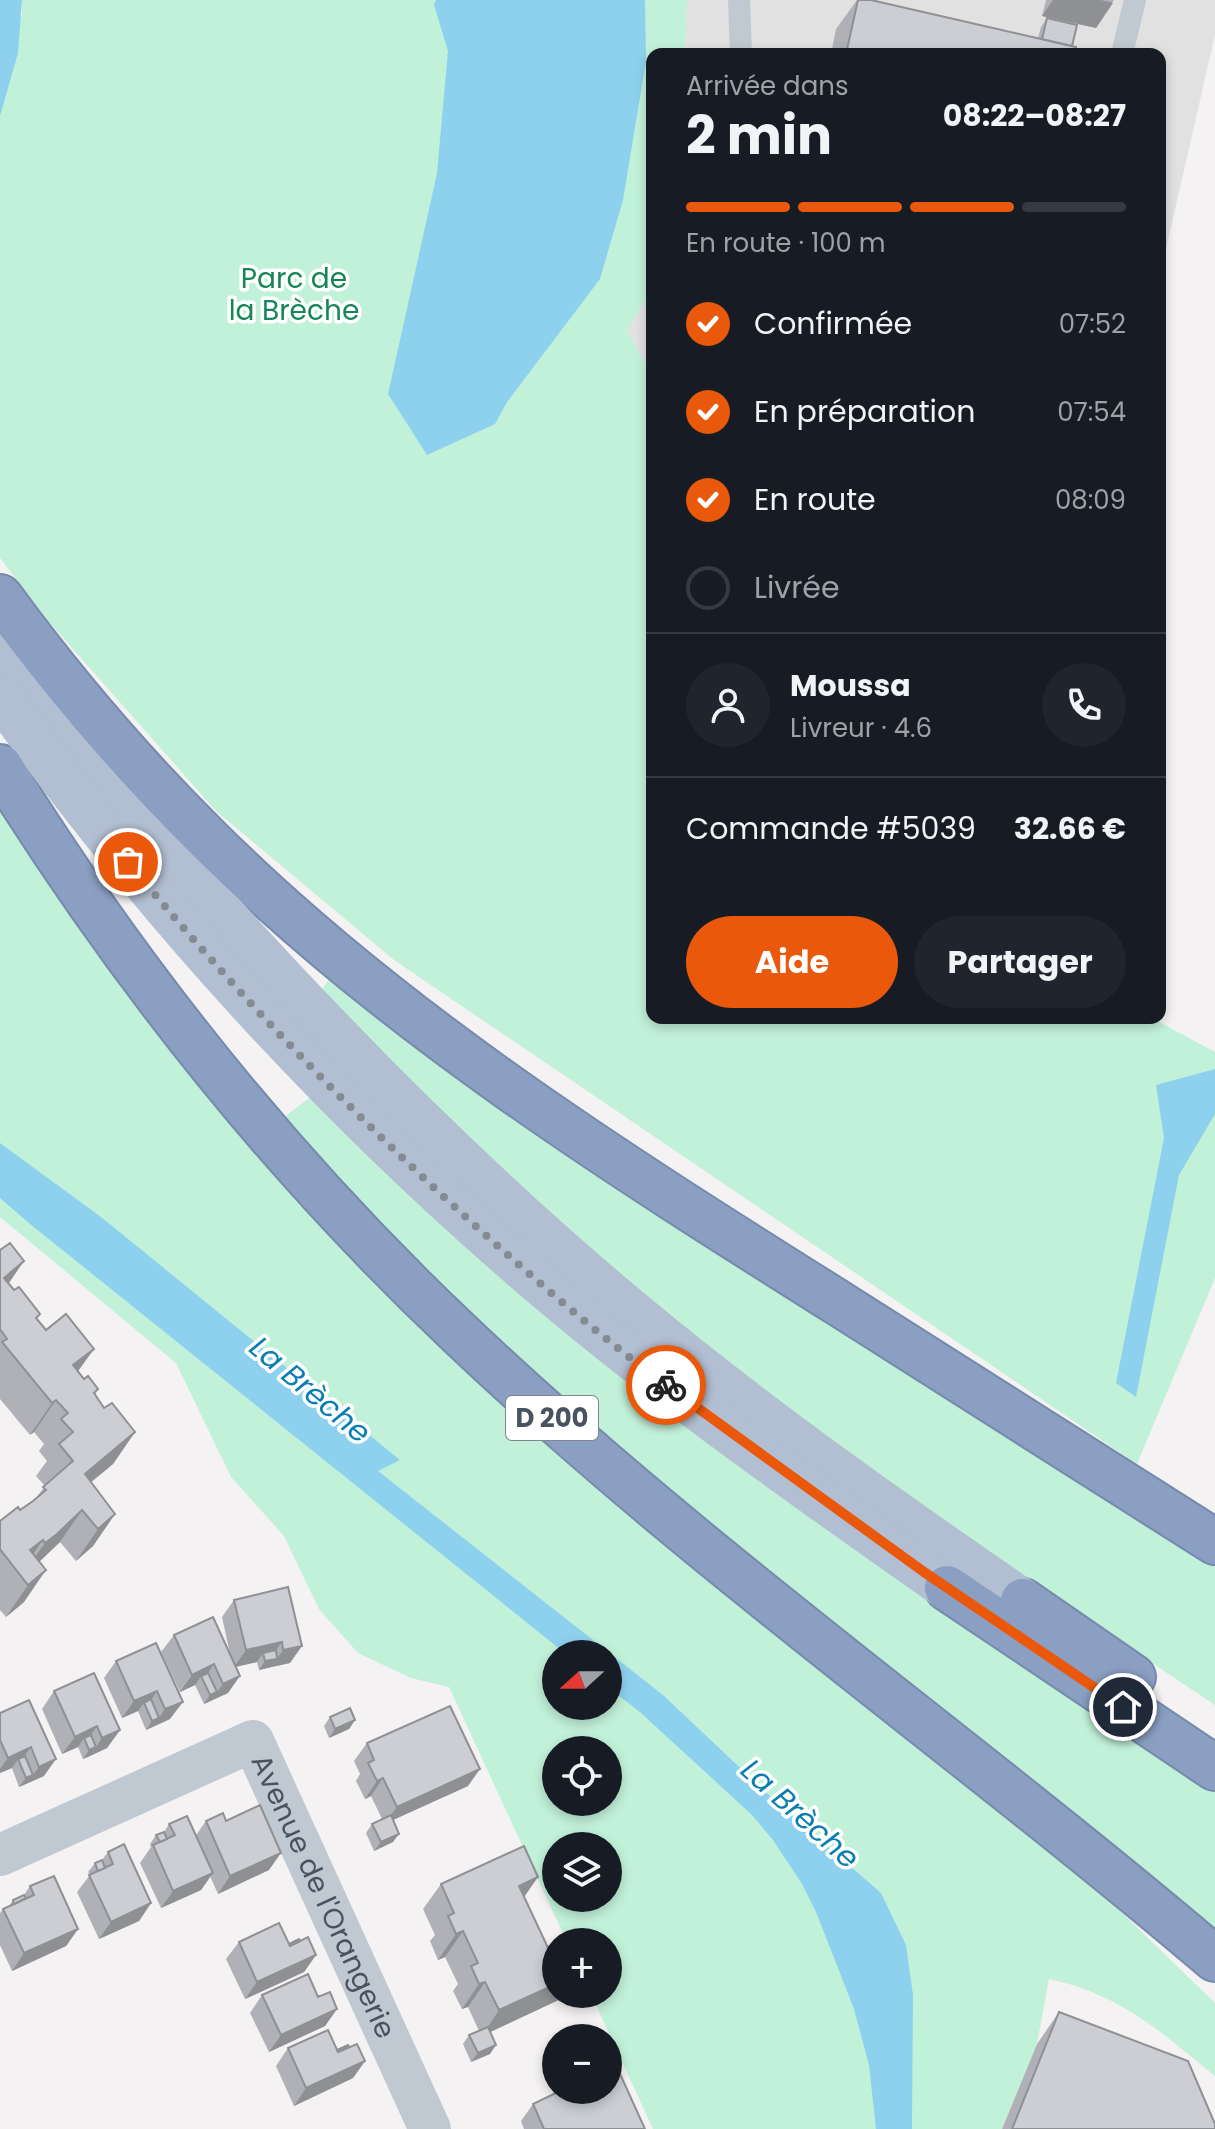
<!DOCTYPE html>
<html lang="fr">
<meta charset="utf-8">
<style>
:root{--surface:#171b24;--page:#20242c;--text:#f1f3f6;--muted:#9ea1a6;--line:#363941;--accent:#ea580c}
body{margin:0;font-family:Poppins,sans-serif;background:var(--page);color:var(--text);height:100vh;display:flex;flex-direction:column;font-size:30px;white-space:nowrap}
*{box-sizing:border-box;margin:0}
p{font-size:26px;color:var(--muted)}
.icon{flex:none;width:44px;height:44px;fill:none;stroke:currentColor;stroke-width:2;stroke-linecap:round;stroke-linejoin:round}
.map{position:relative;flex:1;overflow:hidden}
.sheet{position:absolute;left:646px;top:48px;width:520px;height:976px;display:flex;flex-direction:column;background:var(--surface);border-radius:16px;box-shadow:0 4px 12px #0003}
.sheet>*{flex:none}
.needle{width:52px;rotate:249deg}
.tools{position:absolute;left:542px;top:1640px;display:grid;gap:16px}
.tools a{display:grid;place-items:center;width:80px;height:80px;border-radius:50%;background:var(--surface);box-shadow:0 4px 12px #0003;font-size:40px}
.pin{position:absolute;display:grid;place-items:center;width:68px;height:68px;color:#fff;margin:-34px;border:4px solid #fff;border-radius:50%;box-shadow:0 2px 8px #0007}
.courier{position:absolute;display:grid;place-items:center;width:80px;height:80px;margin:-40px;border:6px solid #ea580c;border-radius:50%;background:#fff;color:#222;box-shadow:0 2px 10px #0007}
.overview em{font-style:normal;font-weight:700}
.overview div{display:flex;flex-direction:column-reverse}
.overview{display:flex;align-items:center;justify-content:space-between;height:136px;padding:0 40px}
h1{font-size:52px;font-weight:700;line-height:60px}
.bar{display:grid;grid-template-columns:repeat(4,1fr);gap:12px 8px;align-content:center;height:96px;padding:0 40px}
.bar i{height:10px;border-radius:6px;background:var(--line)}
.bar .current{background:var(--accent)}
.bar p{grid-column:span 4}
.line{display:flex;align-items:center;gap:20px;padding:0 40px;border-top:2px solid var(--line)}
.line div{flex:1}
.round{display:grid;place-items:center;flex:none;width:84px;height:84px;border-radius:42px;background:var(--page)}
ol{padding:0 40px;list-style:none}
li{display:flex;align-items:center;gap:24px;height:88px}
li p{margin-inline-start:auto}
li .icon{padding:8px;border-radius:50%;background:var(--accent);color:#fff;stroke-width:4}
li:last-child{color:var(--muted)}
li i{width:44px;height:44px;border:4px solid var(--line);border-radius:50%}
.button{display:flex;gap:16px;margin-top:auto;padding:16px 40px}
.button a{flex:1;height:92px;border-radius:48px;background:var(--accent);color:#fff;font-size:32px;font-weight:700;line-height:92px;text-align:center}
.button a+a{background:var(--page);color:var(--text)}
.map>svg:first-child{display:block}
.education{fill:#e2e1e1}
.green{fill:#c2f1d9;fill-rule:evenodd}
.water{fill:#8ed1ee}
.lines{fill:none;stroke-linecap:round;stroke-linejoin:round}
.highway-casing{stroke:#758aad;stroke-width:48}
.lane{stroke:#c0c8d1;stroke-width:22}
.street{stroke:#c0c8d1;stroke-width:42}
.primary{stroke:#b2bed1;stroke-width:44}
.highway{stroke:#8a9fc1;stroke-width:44}
.wall{fill:#afb1b6}
.shaded-wall{fill:#8f9094}
.building{fill:#ccced4;stroke:#8f9094;stroke-width:2}
.done{stroke:#858b93;stroke-width:8;stroke-dasharray:0 14.4}
.route{stroke:#ea580c;stroke-width:10}
.labels{text-anchor:middle;stroke-width:7;stroke-linejoin:round;paint-order:stroke}
.shield{fill:#fff;stroke:#808790;stroke-width:2}
.shield-label{font-size:26px;font-weight:bold;fill:#495360}
.park-label{font-size:28px;fill:#168559;stroke:#fff}
.street-label{font-size:28px;fill:#495360;stroke:#fff}
.water-label{font-size:30px;font-style:italic;fill:#0a7eb3;stroke:#fff}
</style>
<div class="map">
<svg width="1215" height="2129" viewBox="0 0 1215 2129">
<rect width="100%" height="100%" fill="#f4f2f2"/>
<!-- education -->
<g class="education">
<path d="M 687,0 L 1215,0 L 1215,35 L 1160,275 L 1160,54 L 685,54 Z"/>
<path d="M 652,290 L 652,376 L 627,330 Z"/>
</g>
<!-- green -->
<g class="green">
<path d="M 22,0 L 687,0 L 685,54 L 652,54 L 652,290 L 627,330 L 652,376 L 652,1018 L 1152,1018 L 1215,1052 L 1215,1278 L 1137,1464 L 394,960 L 216,811 L 50,623 L 0,558 L 0,29 L 22,16 Z"/>
<path d="M 0,791 L 539,1424 L 1116,1907 L 1215,2003 L 1215,2076 C 1161,2032 1120,1994 1049,1979 L 1037,2044 L 1002,2129 L 653,2129 L 591,1994 L 608,1994 L 608,1942 L 567,1942 L 449,1687 L 411,1678 L 358,1653 L 319,1609 L 284,1536 L 231,1477 L 176,1363 L 0,1217 ZM 556,1654 L 608,1654 L 608,1706 L 556,1706 ZM 556,1750 L 608,1750 L 608,1802 L 556,1802 ZM 556,1846 L 608,1846 L 608,1898 L 556,1898 Z"/>
<path d="M 330,978 L 1215,1564 L 1215,1705 C 973,1543 729,1381 511,1186 C 445,1127 382,1058 318,995 Z"/>
<path d="M 314,1094 L 1215,1778 L 1215,1942 L 547,1395 L 278,1122 Z"/>
</g>
<!-- water -->
<g class="water">
<path d="M 0,0 L 22,0 L 18,53 L 0,116 Z"/>
<path d="M 436,0 L 645,0 L 646,61 L 623,200 L 600,279 L 507,402 L 495,424 L 427,455 L 388,394 L 437,173 L 448,51 L 434,5 Z"/>
<path d="M 1215,1069 L 1215,1114 L 1179,1175 L 1136,1397 L 1116,1383 L 1164,1138 L 1156,1085 Z"/>
<path d="M 0,1143 L 101,1217 L 400,1460 L 378,1471 L 663,1695 L 771,1797 L 881,1893 L 906,1945 L 913,1995 L 912,2129 L 876,2129 L 869,2065 L 854,2009 L 816,1912 L 802,1884 L 773,1840 L 752,1815 L 641,1713 L 608,1687 L 608,1654 L 566,1654 L 30,1224 L 0,1198 Z"/>
</g>
<g class="lines">
<defs>
<g id="highway">
<path d="M 0,597 C 63,683 132,764 208,839 C 394,1024 619,1165 840,1304 C 965,1383 1090,1463 1215,1542"/>
<path d="M 0,767 C 129,974 282,1166 460,1334 C 697,1559 966,1747 1215,1959"/>
<path d="M 947,1588 L 1215,1768"/>
<path d="M 1023,1601 L 1133,1677"/>
</g>
</defs>
<!-- highway casing -->
<use href="#highway" class="highway-casing"/>
<!-- lane -->
<g class="lane">
<path d="M 739,0 L 741,54"/>
<path d="M 1122,54 L 1135,0"/>
</g>
<!-- street -->
<path class="street" id="s1" d="M 0,1855 L 253,1741 L 430,2129"/>
<!-- primary -->
<g class="primary">
<path d="M 0,642 C 73,746 158,843 244,937 C 366,1070 496,1199 636,1315 C 760,1418 891,1510 1023,1601"/>
<path d="M 0,695 C 151,906 330,1103 527,1272 C 660,1387 804,1487 947,1588"/>
</g>
<!-- highway -->
<use href="#highway" class="highway"/>
</g>
<!-- wall -->
<g class="wall">
<path d="M 857,0 L 871,0 L 1038,38 L 1041,27 L 1047,18 L 1072,46 L 1075,54 L 831,54 L 836,29 Z"/>
<path d="M 1046,0 L 1114,0 L 1096,28 L 1042,16 Z"/>
<path d="M 0,1250 L 9,1284 L 84,1379 L 98,1389 L 95,1394 L 104,1408 L 135,1432 L 113,1464 L 91,1482 L 115,1514 L 93,1546 L 76,1561 L 60,1542 L 39,1561 L 24,1602 L 6,1617 L 0,1610 L 0,1521 L 20,1510 L 36,1498 L 45,1486 L 36,1476 L 47,1461 L 39,1451 L 44,1444 L 34,1432 L 30,1435 L 0,1399 Z"/>
<path d="M 288,1587 L 290,1663 L 259,1670 L 257,1662 L 236,1667 L 228,1693 L 204,1704 L 195,1685 L 180,1692 L 161,1652 L 174,1635 L 230,1654 L 222,1617 L 234,1600 Z"/>
<path d="M 156,1643 L 170,1719 L 146,1730 L 138,1711 L 122,1718 L 104,1678 L 116,1661 Z"/>
<path d="M 54,1691 L 120,1730 L 107,1748 L 83,1759 L 78,1747 L 62,1754 L 42,1709 Z"/>
<path d="M 29,1700 L 44,1776 L 19,1787 L 12,1768 L 0,1773 L 0,1713 Z"/>
<path d="M 330,1717 L 355,1720 L 349,1729 L 329,1738 L 324,1726 Z"/>
<path d="M 367,1743 L 468,1786 L 393,1820 L 393,1842 L 374,1851 L 366,1833 L 372,1824 L 382,1819 L 371,1796 L 365,1799 L 356,1781 L 360,1774 L 354,1761 Z"/>
<path d="M 225,1818 L 269,1870 L 218,1894 L 210,1876 L 201,1890 L 161,1908 L 140,1863 L 151,1847 L 150,1844 L 156,1835 L 164,1832 L 169,1824 L 196,1835 L 206,1821 Z"/>
<path d="M 108,1852 L 151,1903 L 139,1921 L 99,1939 L 77,1892 L 90,1875 L 88,1872 L 95,1863 L 102,1860 Z"/>
<path d="M 441,1884 L 524,1897 L 565,1997 L 490,2032 L 490,2054 L 471,2062 L 463,2044 L 469,2035 L 479,2031 L 468,2007 L 462,2009 L 453,1991 L 458,1984 L 445,1957 L 438,1960 L 430,1941 L 435,1935 L 423,1909 Z"/>
<path d="M 30,1886 L 78,1929 L 66,1946 L 12,1971 L 0,1945 L 0,1913 L 3,1909 L 9,1906 L 13,1900 L 24,1895 Z"/>
<path d="M 300,1941 L 316,1955 L 304,1972 L 245,1999 L 226,1959 L 239,1942 L 289,1944 Z"/>
<path d="M 262,1995 L 321,1995 L 337,2009 L 325,2026 L 269,2052 L 250,2013 Z"/>
<path d="M 1059,2012 L 1215,2129 L 1002,2129 L 1037,2044 Z"/>
<path d="M 349,2047 L 365,2061 L 353,2078 L 294,2106 L 276,2066 L 288,2048 L 337,2050 Z"/>
<path d="M 533,2104 L 645,2129 L 524,2129 L 521,2121 Z"/>
</g>
<!-- shaded-wall -->
<g class="shaded-wall">
<path d="M 1053,0 L 1101,0 L 1113,3 L 1096,28 L 1042,16 Z"/>
<path d="M 24,1261 L 2,1293 L 4,1278 Z"/>
<path d="M 94,1349 L 71,1381 L 73,1365 Z"/>
<path d="M 56,1400 L 34,1432 L 30,1435 L 52,1403 Z"/>
<path d="M 135,1432 L 113,1464 L 62,1506 L 85,1474 Z"/>
<path d="M 82,1510 L 60,1542 L 35,1566 L 22,1575 L 45,1543 Z"/>
<path d="M 115,1514 L 93,1546 L 76,1561 L 98,1529 Z"/>
<path d="M 43,1540 L 20,1572 L 30,1550 Z"/>
<path d="M 46,1570 L 24,1602 L 6,1617 L 28,1585 Z"/>
<path d="M 282,1642 L 269,1659 L 263,1653 L 257,1662 L 234,1667 L 246,1650 Z"/>
<path d="M 302,1646 L 290,1663 L 271,1667 L 283,1650 Z"/>
<path d="M 277,1659 L 271,1667 L 259,1670 L 265,1661 Z"/>
<path d="M 214,1664 L 203,1680 L 201,1676 L 195,1685 L 180,1692 L 192,1675 Z"/>
<path d="M 240,1676 L 228,1693 L 204,1704 L 210,1695 L 217,1692 L 223,1684 Z"/>
<path d="M 157,1691 L 146,1707 L 144,1703 L 138,1711 L 122,1718 L 134,1701 Z"/>
<path d="M 183,1702 L 170,1719 L 146,1730 L 152,1721 L 159,1718 L 165,1709 Z"/>
<path d="M 355,1720 L 349,1729 L 329,1738 L 335,1729 Z"/>
<path d="M 97,1726 L 86,1742 L 84,1738 L 78,1747 L 62,1754 L 75,1737 Z"/>
<path d="M 120,1730 L 107,1748 L 90,1756 L 102,1738 Z"/>
<path d="M 31,1747 L 19,1763 L 18,1759 L 12,1768 L 0,1773 L 0,1769 L 8,1758 Z"/>
<path d="M 96,1747 L 90,1756 L 83,1759 L 89,1750 Z"/>
<path d="M 56,1759 L 44,1776 L 19,1787 L 26,1778 L 33,1775 L 39,1767 Z"/>
<path d="M 480,1769 L 468,1786 L 384,1824 L 397,1807 Z"/>
<path d="M 383,1778 L 371,1796 L 365,1799 L 377,1781 Z"/>
<path d="M 399,1834 L 393,1842 L 374,1851 L 381,1842 Z"/>
<path d="M 281,1853 L 269,1870 L 218,1894 L 230,1876 Z"/>
<path d="M 213,1873 L 201,1890 L 161,1908 L 173,1891 Z"/>
<path d="M 538,1877 L 520,1903 L 519,1886 Z"/>
<path d="M 151,1903 L 139,1921 L 99,1939 L 111,1922 Z"/>
<path d="M 78,1929 L 66,1946 L 12,1971 L 24,1953 Z"/>
<path d="M 463,1931 L 445,1957 L 438,1960 L 456,1934 Z"/>
<path d="M 316,1955 L 304,1972 L 245,1999 L 257,1982 Z"/>
<path d="M 485,1982 L 468,2007 L 462,2009 L 479,1984 Z"/>
<path d="M 556,1984 L 556,1994 L 567,1994 L 565,1997 L 482,2036 L 499,2010 Z"/>
<path d="M 337,2009 L 325,2026 L 269,2052 L 281,2035 Z"/>
<path d="M 496,2045 L 490,2054 L 471,2062 L 478,2053 Z"/>
<path d="M 365,2061 L 353,2078 L 294,2106 L 306,2088 Z"/>
</g>
<!-- building -->
<g class="building">
<path d="M 858,0 L 871,0 L 1076,47 L 1075,54 L 846,54 Z"/>
<path d="M 1047,18 L 1077,25 L 1072,46 L 1042,39 Z"/>
<path d="M 10,1243 L 24,1261 L 4,1278 L 14,1290 L 19,1287 L 40,1314 L 36,1318 L 46,1330 L 66,1314 L 94,1349 L 73,1365 L 84,1379 L 88,1376 L 98,1389 L 94,1393 L 104,1408 L 112,1403 L 135,1432 L 85,1474 L 115,1514 L 98,1529 L 82,1510 L 57,1534 L 45,1543 L 43,1540 L 30,1550 L 46,1570 L 28,1585 L 0,1549 L 0,1521 L 18,1507 L 20,1510 L 33,1501 L 46,1490 L 43,1487 L 73,1461 L 59,1444 L 73,1432 L 61,1419 L 68,1413 L 56,1400 L 52,1403 L 2,1342 L 7,1339 L 0,1329 L 0,1250 Z"/>
<path d="M 288,1587 L 302,1646 L 283,1650 L 282,1642 L 246,1650 L 234,1600 Z"/>
<path d="M 213,1617 L 240,1676 L 223,1684 L 214,1664 L 192,1675 L 174,1635 Z"/>
<path d="M 156,1643 L 183,1702 L 165,1709 L 157,1691 L 134,1701 L 116,1661 Z"/>
<path d="M 276,1650 L 277,1659 L 265,1661 L 263,1653 Z"/>
<path d="M 94,1673 L 120,1730 L 102,1738 L 97,1726 L 75,1737 L 54,1691 Z"/>
<path d="M 208,1673 L 217,1692 L 210,1695 L 201,1676 Z"/>
<path d="M 151,1699 L 159,1718 L 152,1721 L 144,1703 Z"/>
<path d="M 29,1700 L 56,1759 L 39,1767 L 31,1747 L 8,1758 L 0,1740 L 0,1713 Z"/>
<path d="M 450,1706 L 480,1769 L 397,1807 L 383,1778 L 377,1781 L 368,1763 L 374,1760 L 367,1743 Z"/>
<path d="M 350,1708 L 355,1720 L 335,1729 L 330,1717 Z"/>
<path d="M 91,1735 L 96,1747 L 89,1750 L 84,1738 Z"/>
<path d="M 25,1756 L 33,1775 L 26,1778 L 18,1759 Z"/>
<path d="M 260,1805 L 281,1853 L 230,1876 L 206,1821 L 223,1813 L 226,1821 Z"/>
<path d="M 391,1815 L 399,1834 L 381,1842 L 372,1824 Z"/>
<path d="M 187,1816 L 213,1873 L 173,1891 L 153,1845 L 175,1835 L 169,1824 Z"/>
<path d="M 164,1832 L 167,1839 L 160,1842 L 156,1835 Z"/>
<path d="M 124,1844 L 151,1903 L 111,1922 L 89,1875 L 113,1864 L 108,1852 Z"/>
<path d="M 524,1846 L 538,1877 L 519,1886 L 549,1950 L 556,1946 L 556,1984 L 499,2010 L 485,1982 L 479,1984 L 471,1966 L 478,1963 L 463,1931 L 456,1934 L 448,1916 L 454,1913 L 441,1884 Z"/>
<path d="M 102,1860 L 105,1868 L 98,1871 L 95,1863 Z"/>
<path d="M 54,1876 L 78,1929 L 24,1953 L 3,1909 L 34,1895 L 30,1886 Z"/>
<path d="M 24,1895 L 26,1898 L 14,1904 L 13,1900 Z"/>
<path d="M 279,1923 L 290,1946 L 308,1937 L 316,1955 L 257,1982 L 239,1942 Z"/>
<path d="M 299,1939 L 300,1941 L 290,1946 L 289,1944 Z"/>
<path d="M 308,1974 L 318,1997 L 330,1992 L 337,2009 L 281,2035 L 262,1995 Z"/>
<path d="M 1059,2012 L 1188,2061 L 1215,2124 L 1215,2129 L 1012,2129 Z"/>
<path d="M 488,2027 L 496,2045 L 478,2053 L 469,2035 Z"/>
<path d="M 328,2030 L 338,2052 L 357,2044 L 365,2061 L 306,2088 L 288,2048 Z"/>
<path d="M 348,2045 L 349,2047 L 338,2052 L 337,2050 Z"/>
<path d="M 616,2065 L 645,2129 L 544,2129 L 533,2104 L 562,2090 L 608,2090 L 608,2069 Z"/>
</g>
<g class="lines">
<!-- done -->
<path class="done" d="M 128,862 C 235,993 354,1116 480,1230 C 540,1284 601,1337 666,1385"/>
<!-- route -->
<path class="route" d="M 666,1385 L 924,1572 L 1123,1707"/>
</g>
<g class="labels">
<!-- shield labels -->
<rect class="shield" x="506" y="1396" width="92" height="44" rx="6"/>
<g class="shield-label">
<text x="552" y="1427">D 200</text>
</g>
<!-- park labels -->
<g class="park-label">
<text x="294" y="288">Parc de<tspan x="294" dy="32">la Brèche</tspan></text>
</g>
<!-- street labels -->
<g class="street-label">
<text dy="10" stroke="none"><textPath href="#s1" startOffset="448">Avenue de l'Orangerie</textPath></text>
</g>
<!-- water labels -->
<g class="water-label">
<text transform="translate(310 1390) rotate(40)" y="10">La Brèche</text>
<text transform="translate(800 1814) rotate(42)" y="10">La Brèche</text>
</g>
</g>
</svg>
<div class="tools">
<a><svg class="needle" viewBox="-14 -14 28 28"><path d="M0-13l5 13h-10z" fill="#e53935"/><path d="M0 13l5-13h-10z" fill="#9ea1a6"/></svg></a>
<a><svg class="icon" aria-label="locate" viewBox="0 0 24 24"><circle cx="12" cy="12" r="6"/><path d="M12 2v4M12 18v4M2 12h4M18 12h4"/></svg></a>
<a><svg class="icon" aria-label="layers" viewBox="0 0 24 24"><path d="M12 4l9 5-9 5-9-5zM3 14l9 5 9-5"/></svg></a>
<a>+</a>
<a>−</a>
</div>
<div class="pin" style="left:128px;top:862px;background:#ea580c"><svg class="icon" aria-label="bag" viewBox="0 0 24 24"><path d="M5 8h14l-1 12H6zM9 8a3 3 0 0 1 6 0"/></svg></div>
<div class="pin" style="left:1123px;top:1707px;background:#1f2937"><svg class="icon" aria-label="home" viewBox="0 0 24 24"><path d="M3 11l9-7 9 7M6 9v11h12V9"/></svg></div>
<div class="courier" style="left:666px;top:1385px"><svg class="icon" aria-label="bike" viewBox="0 0 24 24"><circle cx="6" cy="16" r="4"/><circle cx="18" cy="16" r="4"/><path d="M6 16l4-8h5l3 8M10 8l3 8H6M13 5h3"/></svg></div>
<section class="sheet">
<div class="overview"><div><h1>2 min</h1><p>Arrivée dans</p></div><em>08:22–08:27</em></div>
<div class="bar"><i class="current"></i><i class="current"></i><i class="current"></i><i></i><p>En route · 100 m</p></div>
<ol>
<li><svg class="icon" aria-label="check" viewBox="0 0 24 24"><path d="M5 12l5 5 9-10"/></svg>Confirmée<p>07:52</p></li>
<li><svg class="icon" aria-label="check" viewBox="0 0 24 24"><path d="M5 12l5 5 9-10"/></svg>En préparation<p>07:54</p></li>
<li><svg class="icon" aria-label="check" viewBox="0 0 24 24"><path d="M5 12l5 5 9-10"/></svg>En route<p>08:09</p></li>
<li><i></i>Livrée</li>
</ol>
<div class="line" style="height:144px"><a class="round"><svg class="icon" aria-label="person" viewBox="0 0 24 24"><circle cx="12" cy="8" r="4"/><path d="M4 21q1-7 8-7t8 7"/></svg></a><div><b>Moussa</b><p>Livreur · 4.6</p></div><a class="round"><svg class="icon" aria-label="phone" viewBox="0 0 24 24"><path d="M5 4h4l2 5-3 2q2 4 5 5l2-3 5 2v4C11 20 4 13 5 4z"/></svg></a></div>
<div class="line" style="height:104px"><div>Commande #5039</div><b>32.66 €</b></div>
<div class="button"><a>Aide</a><a>Partager</a></div>
</section>
</div>
